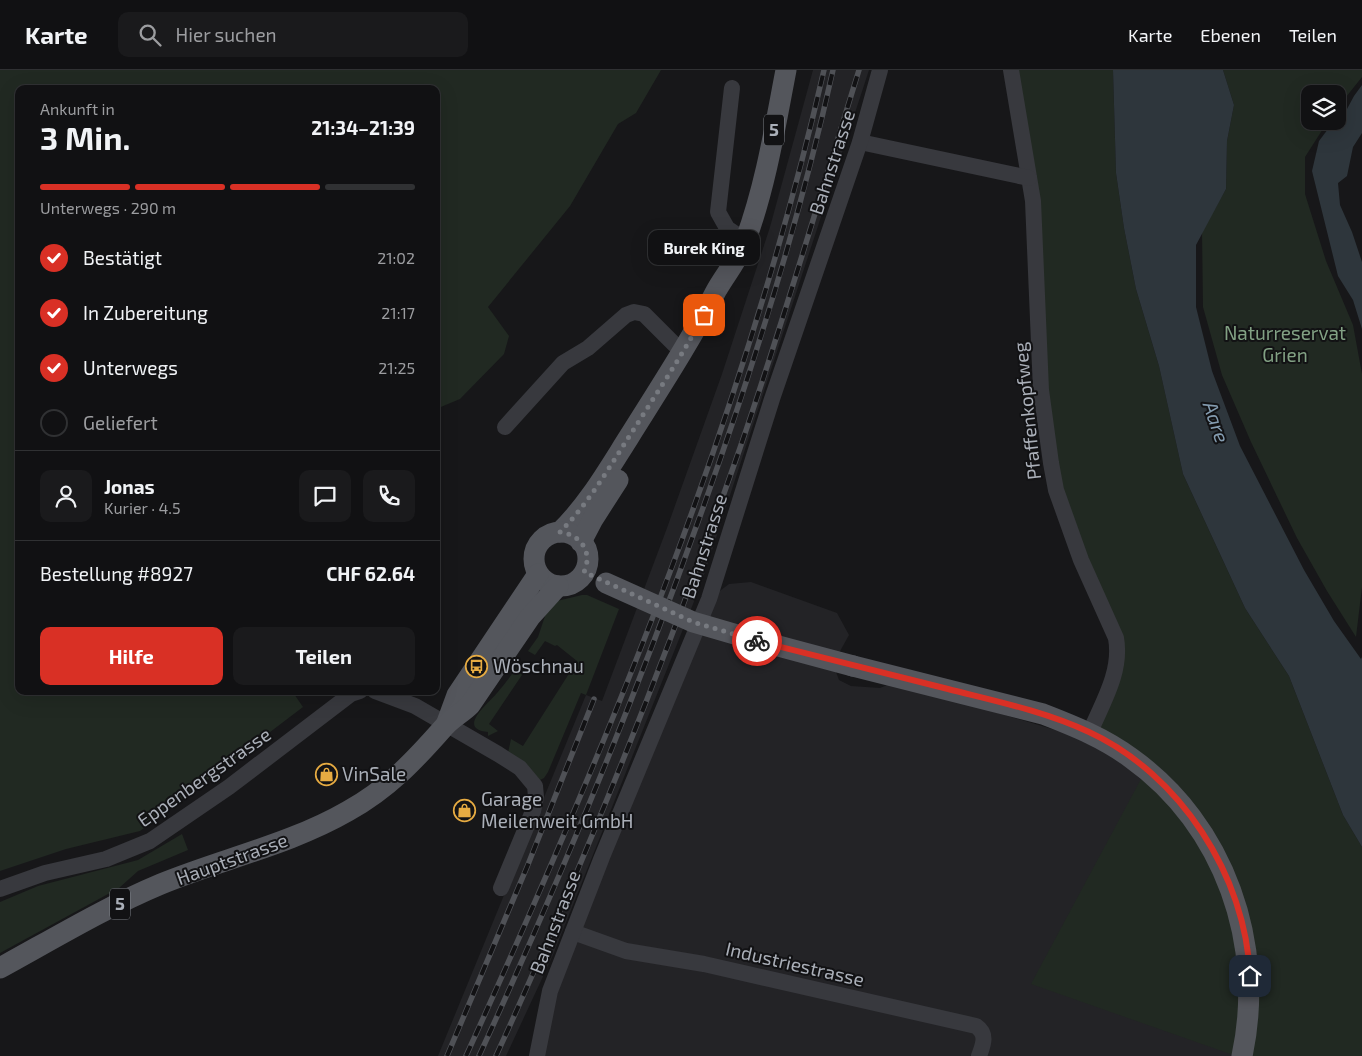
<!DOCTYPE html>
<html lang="de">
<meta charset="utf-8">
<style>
:root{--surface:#111113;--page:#1a1a1c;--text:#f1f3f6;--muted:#9c9da0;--line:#303133;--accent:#d93025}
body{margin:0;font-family:"Exo 2",sans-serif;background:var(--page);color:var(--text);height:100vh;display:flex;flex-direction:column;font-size:19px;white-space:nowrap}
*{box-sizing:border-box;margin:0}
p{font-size:16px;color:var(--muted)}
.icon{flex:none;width:28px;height:28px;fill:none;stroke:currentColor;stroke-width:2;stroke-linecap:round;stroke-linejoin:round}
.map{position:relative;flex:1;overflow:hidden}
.side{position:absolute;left:15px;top:15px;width:425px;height:610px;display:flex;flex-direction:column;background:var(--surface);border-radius:10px;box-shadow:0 5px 20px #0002,0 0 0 1px var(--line)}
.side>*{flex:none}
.buttons{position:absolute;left:1301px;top:15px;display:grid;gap:10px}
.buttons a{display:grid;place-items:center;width:45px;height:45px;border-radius:10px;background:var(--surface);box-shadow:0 5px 20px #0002,0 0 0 1px var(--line);font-size:25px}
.pin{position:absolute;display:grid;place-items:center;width:42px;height:42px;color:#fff;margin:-21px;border-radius:10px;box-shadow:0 2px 8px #0006}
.courier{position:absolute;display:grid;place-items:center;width:50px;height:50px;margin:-25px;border:4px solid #d93025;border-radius:50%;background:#fff;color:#222;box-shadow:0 1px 6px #0007}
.bubble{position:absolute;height:35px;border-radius:10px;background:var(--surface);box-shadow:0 5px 20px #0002,0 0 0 1px var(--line);font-size:16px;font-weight:700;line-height:35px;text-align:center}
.summary em{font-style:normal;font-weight:700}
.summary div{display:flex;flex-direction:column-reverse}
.summary{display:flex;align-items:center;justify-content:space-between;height:85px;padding:0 25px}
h1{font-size:32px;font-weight:700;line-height:38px}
.bar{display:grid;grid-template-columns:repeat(4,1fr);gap:8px 5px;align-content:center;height:60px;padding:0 25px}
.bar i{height:6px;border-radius:4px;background:var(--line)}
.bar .on{background:var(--accent)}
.bar p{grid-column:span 4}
.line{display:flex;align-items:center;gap:12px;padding:0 25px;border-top:1px solid var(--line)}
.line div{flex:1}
.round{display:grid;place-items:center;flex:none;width:52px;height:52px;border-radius:10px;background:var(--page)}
ol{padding:0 25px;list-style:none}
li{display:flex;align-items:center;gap:15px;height:55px}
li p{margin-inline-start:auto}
li .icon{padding:5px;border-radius:50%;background:var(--accent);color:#fff;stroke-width:4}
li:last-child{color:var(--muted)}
li i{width:28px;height:28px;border:2px solid var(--line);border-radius:50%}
.primary-button{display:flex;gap:10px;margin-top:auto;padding:10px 25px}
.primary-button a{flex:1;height:58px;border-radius:10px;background:var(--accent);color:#fff;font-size:20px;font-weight:700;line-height:58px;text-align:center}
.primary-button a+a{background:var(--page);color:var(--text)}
header{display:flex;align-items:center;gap:30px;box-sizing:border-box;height:70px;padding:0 25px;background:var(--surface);border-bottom:1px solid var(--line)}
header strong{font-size:24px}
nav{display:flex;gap:28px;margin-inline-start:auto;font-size:18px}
.search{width:350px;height:45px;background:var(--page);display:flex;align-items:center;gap:12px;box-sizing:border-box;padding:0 18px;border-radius:10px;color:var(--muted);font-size:19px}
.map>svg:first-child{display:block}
.built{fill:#232326}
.green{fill:#212922}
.water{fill:#2e363c}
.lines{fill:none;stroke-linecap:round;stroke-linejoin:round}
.minor{stroke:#38393e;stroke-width:16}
.major{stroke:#54565c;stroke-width:21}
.rail-casing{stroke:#4f5156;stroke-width:5.5}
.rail{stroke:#121214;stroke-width:4;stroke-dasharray:11;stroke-linecap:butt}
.major-bridge{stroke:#54565c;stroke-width:21}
.done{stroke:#777a80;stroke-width:5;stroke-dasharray:0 9}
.route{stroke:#d93025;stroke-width:6}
.labels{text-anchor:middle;stroke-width:4;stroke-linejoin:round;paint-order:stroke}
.shield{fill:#121214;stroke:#7c8087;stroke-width:1}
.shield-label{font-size:18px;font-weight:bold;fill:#aaafb8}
.street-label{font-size:19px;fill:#aaafb8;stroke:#121214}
.park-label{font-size:19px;fill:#82a184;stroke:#121214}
.poi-label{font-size:19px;fill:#aaafb8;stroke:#121214;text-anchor:start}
.water-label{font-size:20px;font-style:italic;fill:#849cb0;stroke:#121214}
</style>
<header>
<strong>Karte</strong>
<div class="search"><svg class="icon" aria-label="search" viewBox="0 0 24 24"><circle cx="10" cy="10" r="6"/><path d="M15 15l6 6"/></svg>Hier suchen</div>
<nav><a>Karte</a><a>Ebenen</a><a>Teilen</a></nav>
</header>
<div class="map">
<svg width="1362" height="986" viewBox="0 0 1362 986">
<rect width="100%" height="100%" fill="#171719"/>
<!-- built -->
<g class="built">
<path d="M 813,0 L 869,0 L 701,514 L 553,885 L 506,986 L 438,986 L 586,625 L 602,631 L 667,458 L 722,304 L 770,157 Z"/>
<path d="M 751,512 L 837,543 L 849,565 L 839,583 L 836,602 L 839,610 L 851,616 L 880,618 L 890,614 L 978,637 L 1062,662 L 1102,681 L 1126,696 L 1141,709 L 1236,986 L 537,986 L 541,958 L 709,529 L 729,514 Z"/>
</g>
<!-- green -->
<g class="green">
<path d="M 0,0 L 661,0 L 636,43 L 618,54 L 570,136 L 488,237 L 509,266 L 504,284 L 460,329 L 436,339 L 436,19 L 19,19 L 19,621 L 292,621 L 303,637 L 140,761 L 66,779 L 0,801 Z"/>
<path d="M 1016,0 L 1113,0 L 1116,103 L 1124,158 L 1136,219 L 1159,296 L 1183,404 L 1245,538 L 1289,606 L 1343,745 L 1362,777 L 1362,986 L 1236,986 L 1031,914 L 1141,709 L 1090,662 L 1117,592 L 1056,420 Z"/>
<path d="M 1223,0 L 1362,0 L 1362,7 L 1338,37 L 1338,24 L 1310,24 L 1310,51 L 1328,51 L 1305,87 L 1305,124 L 1326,191 L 1353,255 L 1362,304 L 1362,517 L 1356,567 L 1327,521 L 1297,468 L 1251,372 L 1222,305 L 1203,237 L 1202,162 L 1226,119 L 1227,71 L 1234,35 Z"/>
<path d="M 582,525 L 587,525 L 619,539 L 586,625 L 581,623 L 548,702 L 544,708 L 540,710 L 508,683 L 511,669 L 523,676 L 577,591 L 557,575 L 555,576 L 545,571 L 535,585 L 528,581 L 538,567 L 546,543 L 557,531 Z"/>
<path d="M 519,594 L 526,599 L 489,654 L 498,661 L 488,666 L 488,662 C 455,659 490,632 497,623 C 505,614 512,604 519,594 Z"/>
<path d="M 182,764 L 188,780 L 138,801 L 119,818 L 0,883 L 0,832 L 38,816 L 138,790 Z"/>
</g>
<!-- water -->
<g class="water">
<path d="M 1113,0 L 1223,0 L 1234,35 L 1227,71 L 1226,119 L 1196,175 L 1196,237 L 1212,301 L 1240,376 L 1304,500 L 1334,551 L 1361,589 L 1362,587 L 1362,777 L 1343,745 L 1289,606 L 1245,538 L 1183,404 L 1159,296 L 1136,219 L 1124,158 L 1116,103 Z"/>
<path d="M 1362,15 L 1362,63 L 1353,77 L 1347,106 L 1338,113 L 1340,135 L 1352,162 L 1362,192 L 1362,259 L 1353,230 L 1338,206 L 1312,101 L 1319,71 L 1334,51 L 1340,52 L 1354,26 Z"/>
</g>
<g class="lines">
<!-- minor -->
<g class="minor">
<path d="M 1011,0 L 1033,131 L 1041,320 L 1051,393 L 1056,420 L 1081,490 L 1116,568 C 1122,601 1103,632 1090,662"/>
<path d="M 732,18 L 718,142 L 727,158 L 746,171"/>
<path d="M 860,72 L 1029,108"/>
<path d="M 505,357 L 563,293 L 588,278 L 626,245 L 634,242 L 644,244 L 674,274 L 685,279"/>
<path d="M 375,621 L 415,636 L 498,684 L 520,698 L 535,716 L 536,727 L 533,741 L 501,818"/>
<path d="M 0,819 L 45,803 L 106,789 L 150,771 L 229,717 L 351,624 L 360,621"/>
<path d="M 573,862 L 626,881 L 704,894 L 976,956 C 988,964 983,975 979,986"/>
<path d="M 537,986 L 550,921 L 602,787 L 709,529 L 772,329 L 860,72 L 880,0"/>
</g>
<!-- major -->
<g class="major">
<path d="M 560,462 C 588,435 608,400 629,367 C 659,319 690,272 716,221 C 726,203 739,189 746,169 C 766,114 775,57 786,0"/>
<circle cx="561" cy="489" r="27"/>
<path d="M 581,472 L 593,449 L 618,410"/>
<path d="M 853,596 L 1043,644 C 1074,656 1104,668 1131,688 C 1225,755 1266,875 1242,986"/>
<path d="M 446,655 L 457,625 L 538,504"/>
<path d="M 0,898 C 53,869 106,837 161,814 C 222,789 291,774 348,741 C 388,719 415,690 444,657 C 452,648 462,643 470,635 L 530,547 L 558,516"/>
</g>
<defs>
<g id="rail">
<path d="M 447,986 L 527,797 L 594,629"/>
<path d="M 466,986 C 611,668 746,341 824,0"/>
<path d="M 479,986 C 560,810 634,631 699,449 C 752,302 799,153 833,0"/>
<path d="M 496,986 C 587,787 668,584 740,378 C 783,253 820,126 859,0"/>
</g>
</defs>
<!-- rail casing -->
<use href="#rail" class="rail-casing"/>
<!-- rail -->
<use href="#rail" class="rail"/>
<!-- major-bridge -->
<path class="major-bridge" d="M 606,513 L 693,552 L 741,566 L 853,596"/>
</g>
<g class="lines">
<!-- done -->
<path class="done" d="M 704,245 C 683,284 658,321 634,359 C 611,394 590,432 560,462 C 581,465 593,482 584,502 L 693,552 L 757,571"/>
<!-- route -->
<path class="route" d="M 757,571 C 820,587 884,603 948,619 C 995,631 1044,641 1089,662 C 1180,704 1246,806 1250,906"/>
</g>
<!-- icons -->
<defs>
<symbol id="bus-ring" viewBox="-11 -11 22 22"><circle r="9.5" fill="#121214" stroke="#e6ab42" stroke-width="1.5"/><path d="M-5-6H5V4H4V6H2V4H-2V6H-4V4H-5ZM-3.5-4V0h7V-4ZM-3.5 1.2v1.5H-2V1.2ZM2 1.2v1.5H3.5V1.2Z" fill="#e6ab42"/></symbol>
<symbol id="shop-ring" viewBox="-11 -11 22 22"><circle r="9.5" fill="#121214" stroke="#e6ab42" stroke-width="1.5"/><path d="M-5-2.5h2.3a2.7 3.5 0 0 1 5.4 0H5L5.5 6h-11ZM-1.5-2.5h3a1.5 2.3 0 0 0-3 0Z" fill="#e6ab42"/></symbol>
</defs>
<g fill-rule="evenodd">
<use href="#bus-ring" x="464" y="584" width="25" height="25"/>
<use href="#shop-ring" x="314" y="692" width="25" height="25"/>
<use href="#shop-ring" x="452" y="728" width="25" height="25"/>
</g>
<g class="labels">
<!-- shield labels -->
<g class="shield">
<rect x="764" y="44.5" width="20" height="31" rx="4"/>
<rect x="110" y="818.5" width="20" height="31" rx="4"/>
</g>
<g class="shield-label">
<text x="774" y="66">5</text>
<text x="120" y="840">5</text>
</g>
<!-- street labels -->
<g class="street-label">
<text transform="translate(832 92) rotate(-72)" y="7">Bahnstrasse</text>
<text transform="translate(1027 341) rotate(-96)" y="7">Pfaffenkopfweg</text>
<text transform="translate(704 476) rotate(-72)" y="7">Bahnstrasse</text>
<text transform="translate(204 707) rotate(-35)" y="7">Eppenbergstrasse</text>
<text transform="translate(232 789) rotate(-20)" y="7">Hauptstrasse</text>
<text transform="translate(555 852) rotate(-69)" y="7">Bahnstrasse</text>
<text transform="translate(795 894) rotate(13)" y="7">Industriestrasse</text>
</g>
<!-- park labels -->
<g class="park-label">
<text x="1285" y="270">Naturreservat<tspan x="1285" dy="22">Grien</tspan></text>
</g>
<!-- poi labels -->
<g class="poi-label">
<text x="493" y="603">Wöschnau</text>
<text x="342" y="711">VinSale</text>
<text x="481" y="736">Garage<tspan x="481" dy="22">Meilenweit GmbH</tspan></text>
</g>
<!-- water labels -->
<g class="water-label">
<text transform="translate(1216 352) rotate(71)" y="7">Aare</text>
</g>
</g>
</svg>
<div class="buttons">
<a><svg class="icon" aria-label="layers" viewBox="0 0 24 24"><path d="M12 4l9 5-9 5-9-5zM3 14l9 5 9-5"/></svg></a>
</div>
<div class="pin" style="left:704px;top:245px;background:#ea580c"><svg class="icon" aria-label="bag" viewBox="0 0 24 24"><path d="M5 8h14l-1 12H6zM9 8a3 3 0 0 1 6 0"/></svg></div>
<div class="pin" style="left:1250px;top:906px;background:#1f2937"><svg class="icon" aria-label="home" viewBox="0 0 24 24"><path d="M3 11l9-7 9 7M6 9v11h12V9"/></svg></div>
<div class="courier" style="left:757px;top:571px"><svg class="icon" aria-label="bike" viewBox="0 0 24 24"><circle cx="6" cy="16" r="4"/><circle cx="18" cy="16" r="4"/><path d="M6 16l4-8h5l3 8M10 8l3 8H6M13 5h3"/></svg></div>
<div class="bubble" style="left:648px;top:160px;width:112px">Burek King</div>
<section class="side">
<div class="summary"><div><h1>3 Min.</h1><p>Ankunft in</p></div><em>21:34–21:39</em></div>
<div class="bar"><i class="on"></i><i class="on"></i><i class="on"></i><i></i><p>Unterwegs · 290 m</p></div>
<ol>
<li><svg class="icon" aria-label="check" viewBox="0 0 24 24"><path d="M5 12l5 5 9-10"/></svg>Bestätigt<p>21:02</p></li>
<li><svg class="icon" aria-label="check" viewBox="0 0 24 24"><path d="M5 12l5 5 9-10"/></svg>In Zubereitung<p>21:17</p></li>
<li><svg class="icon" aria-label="check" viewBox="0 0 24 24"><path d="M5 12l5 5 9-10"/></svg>Unterwegs<p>21:25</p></li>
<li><i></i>Geliefert</li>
</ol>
<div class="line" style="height:90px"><a class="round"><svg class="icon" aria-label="person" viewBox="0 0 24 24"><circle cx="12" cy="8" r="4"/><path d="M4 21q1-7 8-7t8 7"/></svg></a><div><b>Jonas</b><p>Kurier · 4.5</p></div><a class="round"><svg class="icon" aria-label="chat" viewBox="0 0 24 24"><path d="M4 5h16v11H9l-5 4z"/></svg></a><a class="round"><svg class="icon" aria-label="phone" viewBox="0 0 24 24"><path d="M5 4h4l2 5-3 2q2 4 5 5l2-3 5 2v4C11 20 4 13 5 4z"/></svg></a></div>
<div class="line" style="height:65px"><div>Bestellung #8927</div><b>CHF 62.64</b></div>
<div class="primary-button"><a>Hilfe</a><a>Teilen</a></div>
</section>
</div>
